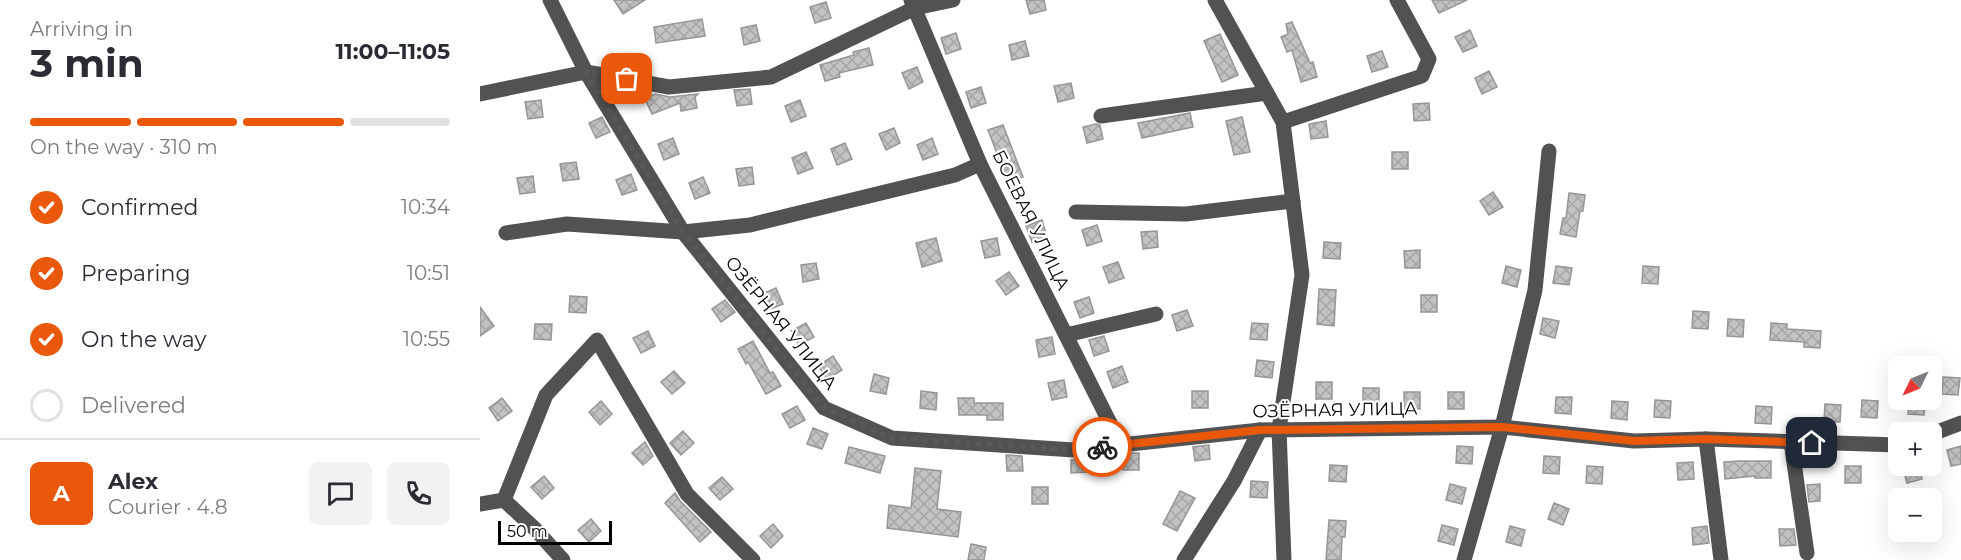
<!DOCTYPE html>
<meta charset="utf-8">
<style>
:root{--surface:#fff;--page:#f2f2f3;--text:#2b2b33;--muted:#7c7c81;--line:#e1e1e2;--accent:#ea580c}
body{margin:0;font-family:Montserrat,sans-serif;background:var(--page);color:var(--text);height:100vh;display:flex;flex-direction:column;font-size:22px;white-space:nowrap}
*{box-sizing:border-box;margin:0}
p{font-size:20px;color:var(--muted)}
.icon{flex:none;width:33px;height:33px;fill:none;stroke:currentColor;stroke-width:2;stroke-linecap:round;stroke-linejoin:round}
.map{position:relative;flex:1;overflow:hidden}
.sheet{display:flex;flex-direction:column;background:var(--surface);width:480px}
.sheet>*{flex:none}
.needle{width:39px;rotate:227deg}
.controls{position:absolute;left:1408px;top:356px;display:grid;gap:12px}
.controls a{display:grid;place-items:center;width:54px;height:54px;border-radius:9px;background:var(--surface);box-shadow:0 6px 24px #0002;font-size:30px}
.scale{position:absolute;left:18px;bottom:15px;width:114px;box-sizing:border-box;padding-left:6px;border:3px solid #000;border-top:0;font-size:16px;line-height:21px;white-space:nowrap;color:#000;-webkit-text-stroke:4px #fff;paint-order:stroke}
.pin{position:absolute;display:grid;place-items:center;width:51px;height:51px;color:#fff;margin:-26px;border-radius:12px;box-shadow:0 3px 9px #0006}
.courier{position:absolute;display:grid;place-items:center;width:60px;height:60px;margin:-30px;border:4px solid #ea580c;border-radius:50%;background:#fff;color:#222;box-shadow:0 2px 8px #0007}
.summary em{font-style:normal;font-weight:700}
.summary div{display:flex;flex-direction:column-reverse}
.summary{display:flex;align-items:center;justify-content:space-between;height:102px;padding:0 30px}
h1{font-size:39px;font-weight:700;line-height:45px}
.bar{display:grid;grid-template-columns:repeat(4,1fr);gap:9px 6px;align-content:center;height:72px;padding:0 30px}
.bar i{height:8px;border-radius:4px;background:var(--line)}
.bar .on{background:var(--accent)}
.bar p{grid-column:span 4}
.line{display:flex;align-items:center;gap:15px;padding:0 30px;border-top:2px solid var(--line)}
.line div{flex:1}
.round{display:grid;place-items:center;flex:none;width:63px;height:63px;border-radius:9px;background:var(--page)}
ol{padding:0 30px;list-style:none}
li{display:flex;align-items:center;gap:18px;height:66px}
li p{margin-inline-start:auto}
li .icon{padding:6px;border-radius:50%;background:var(--accent);color:#fff;stroke-width:4}
li:last-child{color:var(--muted)}
li i{width:33px;height:33px;border:3px solid var(--line);border-radius:50%}
main{display:flex;flex:1;min-height:0}
.map>svg:first-child{display:block}
.building{fill:url(#building-cross-hatch);stroke:#969696;stroke-width:1.5}
.lines{fill:none;stroke-linecap:round;stroke-linejoin:round}
.minor{stroke:#525252;stroke-width:15}
.done{stroke:#595959;stroke-width:6;stroke-dasharray:0 10.8}
.route{stroke:#ea580c;stroke-width:8}
.labels{text-anchor:middle;stroke-width:4.5;stroke-linejoin:round;paint-order:stroke}
.street-label{font-size:18px;fill:#000;stroke:#fff}
</style>
<main>
<section class="sheet">
<div class="summary"><div><h1>3 min</h1><p>Arriving in</p></div><em>11:00–11:05</em></div>
<div class="bar"><i class="on"></i><i class="on"></i><i class="on"></i><i></i><p>On the way · 310 m</p></div>
<ol>
<li><svg class="icon" aria-label="check" viewBox="0 0 24 24"><path d="M5 12l5 5 9-10"/></svg>Confirmed<p>10:34</p></li>
<li><svg class="icon" aria-label="check" viewBox="0 0 24 24"><path d="M5 12l5 5 9-10"/></svg>Preparing<p>10:51</p></li>
<li><svg class="icon" aria-label="check" viewBox="0 0 24 24"><path d="M5 12l5 5 9-10"/></svg>On the way<p>10:55</p></li>
<li><i></i>Delivered</li>
</ol>
<div class="line" style="height:108px"><b class="round" style="background:var(--accent);color:#fff">A</b><div><b>Alex</b><p>Courier · 4.8</p></div><a class="round"><svg class="icon" aria-label="chat" viewBox="0 0 24 24"><path d="M4 5h16v11H9l-5 4z"/></svg></a><a class="round"><svg class="icon" aria-label="phone" viewBox="0 0 24 24"><path d="M5 4h4l2 5-3 2q2 4 5 5l2-3 5 2v4C11 20 4 13 5 4z"/></svg></a></div>
</section>
<div class="map">
<svg width="1481" height="560" viewBox="0 0 1481 560">
<defs>
<pattern id="building-cross-hatch" width="8" height="8" patternUnits="userSpaceOnUse" patternTransform="scale(1.5)"><rect width="8" height="8" fill="#c2c2c2"/><path d="M0 0l8 8M0 8l8-8" fill="none" stroke="#a5a5a5"/></pattern>
</defs>
<rect width="100%" height="100%" fill="#fff"/>
<!-- building -->
<g class="building">
<path d="M 134,0 L 165,0 L 143,14 Z"/>
<path d="M 546,0 L 564,0 L 566,10 L 550,14 Z"/>
<path d="M 952,0 L 987,0 L 959,13 Z"/>
<path d="M 346,2 L 351,18 L 335,23 L 330,7 Z"/>
<path d="M 222,19 L 225,36 L 176,43 L 174,27 Z"/>
<path d="M 812,22 L 830,63 L 833,62 L 837,77 L 821,82 L 812,50 L 807,52 L 801,37 L 808,34 L 806,24 Z"/>
<path d="M 276,25 L 280,41 L 264,45 L 261,28 Z"/>
<path d="M 990,30 L 997,46 L 983,52 L 975,37 Z"/>
<path d="M 476,33 L 481,49 L 466,54 L 461,38 Z"/>
<path d="M 740,34 L 758,75 L 742,82 L 724,41 Z"/>
<path d="M 545,41 L 549,56 L 532,60 L 529,45 Z"/>
<path d="M 389,48 L 393,65 L 359,73 L 360,77 L 345,81 L 340,65 L 374,55 L 373,52 Z"/>
<path d="M 902,51 L 908,67 L 892,72 L 887,56 Z"/>
<path d="M 437,67 L 443,82 L 429,89 L 422,73 Z"/>
<path d="M 1009,71 L 1017,87 L 1002,94 L 995,78 Z"/>
<path d="M 591,83 L 594,98 L 578,102 L 574,86 Z"/>
<path d="M 501,87 L 506,103 L 491,108 L 486,92 Z"/>
<path d="M 270,89 L 272,104 L 257,106 L 254,90 Z"/>
<path d="M 175,94 L 190,97 L 218,94 L 215,97 L 217,108 L 201,111 L 200,103 L 172,114 L 165,99 Z"/>
<path d="M 61,100 L 63,117 L 48,119 L 45,102 Z"/>
<path d="M 320,100 L 326,116 L 311,122 L 305,106 Z"/>
<path d="M 949,103 L 950,120 L 934,121 L 933,104 Z"/>
<path d="M 710,113 L 713,127 L 662,138 L 658,123 Z"/>
<path d="M 122,117 L 130,132 L 116,138 L 109,123 Z"/>
<path d="M 762,117 L 770,152 L 754,155 L 746,121 Z"/>
<path d="M 846,121 L 848,137 L 831,139 L 829,124 Z"/>
<path d="M 616,124 L 620,125 L 623,139 L 607,143 L 603,127 Z"/>
<path d="M 523,125 L 543,177 L 528,182 L 508,130 Z"/>
<path d="M 414,128 L 420,143 L 406,150 L 399,134 Z"/>
<path d="M 193,138 L 199,154 L 184,160 L 178,144 Z"/>
<path d="M 452,138 L 458,154 L 443,160 L 437,145 Z"/>
<path d="M 365,143 L 372,159 L 357,165 L 351,149 Z"/>
<path d="M 326,152 L 333,168 L 318,174 L 312,158 Z"/>
<rect x="912" y="152" width="16" height="17"/>
<path d="M 96,162 L 99,179 L 83,181 L 80,164 Z"/>
<path d="M 272,167 L 274,184 L 259,186 L 256,169 Z"/>
<path d="M 151,174 L 157,190 L 142,195 L 136,180 Z"/>
<path d="M 53,176 L 55,192 L 40,194 L 37,178 Z"/>
<path d="M 223,177 L 230,193 L 215,199 L 209,183 Z"/>
<path d="M 1013,192 L 1023,207 L 1009,215 L 1000,201 Z"/>
<path d="M 1089,193 L 1105,195 L 1103,211 L 1100,211 L 1096,237 L 1080,234 L 1083,218 L 1086,218 Z"/>
<path d="M 562,220 L 567,237 L 552,242 L 546,226 Z"/>
<path d="M 617,225 L 622,241 L 607,246 L 602,230 Z"/>
<path d="M 677,231 L 678,247 L 663,249 L 661,232 Z"/>
<path d="M 456,238 L 462,261 L 442,267 L 436,243 Z"/>
<path d="M 517,238 L 520,255 L 505,258 L 501,241 Z"/>
<path d="M 844,242 L 861,243 L 860,259 L 843,258 Z"/>
<path d="M 940,250 L 940,268 L 925,268 L 924,251 Z"/>
<path d="M 638,262 L 644,278 L 629,283 L 623,267 Z"/>
<path d="M 336,263 L 339,279 L 323,282 L 321,265 Z"/>
<path d="M 1026,266 L 1041,270 L 1037,287 L 1022,283 Z"/>
<path d="M 1076,266 L 1092,268 L 1089,285 L 1073,283 Z"/>
<path d="M 1163,266 L 1179,267 L 1178,284 L 1162,283 Z"/>
<path d="M 529,272 L 539,286 L 526,295 L 516,281 Z"/>
<path d="M 296,288 L 303,304 L 288,310 L 282,294 Z"/>
<path d="M 839,289 L 856,290 L 854,326 L 837,324 Z"/>
<rect x="941" y="295" width="16" height="17"/>
<path d="M 90,296 L 107,297 L 106,313 L 89,312 Z"/>
<path d="M 609,297 L 614,313 L 600,318 L 594,302 Z"/>
<path d="M 245,300 L 255,312 L 241,322 L 232,309 Z"/>
<path d="M 0,307 L 14,326 L 0,336 Z"/>
<path d="M 707,310 L 713,326 L 697,331 L 692,315 Z"/>
<path d="M 1213,311 L 1229,312 L 1228,329 L 1212,328 Z"/>
<path d="M 1063,318 L 1079,321 L 1075,338 L 1060,334 Z"/>
<path d="M 1248,319 L 1264,320 L 1263,337 L 1247,336 Z"/>
<path d="M 326,323 L 334,337 L 319,345 L 311,331 Z"/>
<path d="M 772,323 L 788,324 L 787,340 L 770,339 Z"/>
<path d="M 1291,323 L 1307,324 L 1307,329 L 1341,331 L 1340,348 L 1324,347 L 1324,342 L 1290,340 Z"/>
<path d="M 55,324 L 72,324 L 71,340 L 54,339 Z"/>
<path d="M 168,331 L 175,346 L 161,353 L 153,338 Z"/>
<path d="M 624,336 L 629,351 L 614,356 L 609,340 Z"/>
<path d="M 572,337 L 575,354 L 559,357 L 556,340 Z"/>
<path d="M 273,341 L 290,373 L 293,372 L 301,386 L 286,394 L 268,362 L 266,364 L 258,349 Z"/>
<path d="M 353,356 L 362,370 L 347,379 L 338,366 Z"/>
<path d="M 777,360 L 794,362 L 792,378 L 775,376 Z"/>
<path d="M 642,366 L 648,382 L 633,388 L 627,372 Z"/>
<path d="M 194,371 L 205,383 L 192,394 L 181,382 Z"/>
<path d="M 394,374 L 409,378 L 406,394 L 390,391 Z"/>
<path d="M 1463,377 L 1480,378 L 1478,395 L 1462,394 Z"/>
<path d="M 584,380 L 587,397 L 572,400 L 568,383 Z"/>
<rect x="836" y="382" width="16" height="17"/>
<rect x="883" y="388" width="16" height="17"/>
<path d="M 441,391 L 457,393 L 456,410 L 440,408 Z"/>
<rect x="712" y="391" width="16" height="17"/>
<rect x="924" y="392" width="16" height="17"/>
<rect x="968" y="392" width="16" height="17"/>
<path d="M 1076,397 L 1092,397 L 1091,414 L 1075,413 Z"/>
<path d="M 22,398 L 32,411 L 18,421 L 9,408 Z"/>
<path d="M 478,398 L 494,398 L 494,403 L 523,403 L 523,420 L 507,420 L 507,415 L 479,415 Z"/>
<path d="M 1429,399 L 1446,399 L 1444,415 L 1428,414 Z"/>
<path d="M 1175,400 L 1191,401 L 1190,418 L 1174,417 Z"/>
<path d="M 1382,400 L 1398,401 L 1397,418 L 1381,417 Z"/>
<path d="M 121,401 L 132,414 L 120,425 L 109,412 Z"/>
<path d="M 1132,401 L 1148,402 L 1147,420 L 1131,418 Z"/>
<path d="M 1345,404 L 1361,405 L 1360,422 L 1344,421 Z"/>
<path d="M 317,406 L 325,420 L 310,428 L 302,414 Z"/>
<path d="M 1276,406 L 1292,407 L 1291,424 L 1275,423 Z"/>
<path d="M 333,428 L 348,434 L 342,449 L 327,444 Z"/>
<path d="M 203,431 L 214,443 L 201,455 L 190,443 Z"/>
<path d="M 165,442 L 173,456 L 163,465 L 152,453 Z"/>
<path d="M 729,445 L 730,459 L 715,461 L 713,447 Z"/>
<path d="M 977,446 L 993,447 L 992,464 L 976,463 Z"/>
<path d="M 1481,446 L 1481,464 L 1471,466 L 1467,450 Z"/>
<path d="M 369,447 L 405,456 L 400,473 L 365,463 Z"/>
<path d="M 654,453 L 659,453 L 659,470 L 643,470 L 643,455 Z"/>
<path d="M 526,455 L 542,456 L 543,471 L 527,471 Z"/>
<path d="M 1064,456 L 1080,457 L 1079,474 L 1063,473 Z"/>
<path d="M 607,458 L 607,472 L 591,473 L 591,460 Z"/>
<path d="M 1260,461 L 1291,461 L 1291,478 L 1275,478 L 1275,476 L 1245,479 L 1244,462 Z"/>
<path d="M 1213,462 L 1214,479 L 1198,480 L 1197,463 Z"/>
<path d="M 850,465 L 867,466 L 866,482 L 849,481 Z"/>
<path d="M 1422,465 L 1439,465 L 1442,479 L 1427,483 Z"/>
<path d="M 1107,466 L 1123,467 L 1122,484 L 1106,483 Z"/>
<rect x="1365" y="466" width="16" height="17"/>
<path d="M 435,468 L 461,471 L 457,509 L 481,512 L 478,537 L 407,528 L 409,505 L 431,508 Z"/>
<path d="M 64,476 L 74,488 L 62,499 L 51,487 Z"/>
<path d="M 242,477 L 253,489 L 240,500 L 229,488 Z"/>
<path d="M 771,481 L 788,482 L 787,498 L 770,497 Z"/>
<path d="M 970,484 L 986,488 L 982,504 L 966,500 Z"/>
<path d="M 1340,484 L 1340,501 L 1329,502 L 1327,485 Z"/>
<rect x="552" y="487" width="16" height="17"/>
<path d="M 700,491 L 715,498 L 697,531 L 683,524 Z"/>
<path d="M 195,493 L 200,501 L 231,532 L 220,542 L 185,503 Z"/>
<path d="M 1074,503 L 1089,509 L 1083,525 L 1068,519 Z"/>
<path d="M 111,519 L 121,531 L 109,542 L 98,530 Z"/>
<path d="M 849,520 L 866,521 L 865,537 L 862,537 L 861,560 L 846,560 Z"/>
<path d="M 293,524 L 303,536 L 291,548 L 280,536 Z"/>
<path d="M 962,525 L 978,529 L 974,545 L 958,541 Z"/>
<path d="M 1030,526 L 1045,530 L 1041,546 L 1026,542 Z"/>
<path d="M 1227,526 L 1229,543 L 1213,545 L 1212,528 Z"/>
<path d="M 1299,529 L 1314,529 L 1316,545 L 1300,546 Z"/>
<path d="M 491,544 L 506,547 L 504,560 L 488,560 Z"/>
</g>
<g class="lines">
<!-- minor -->
<g class="minor">
<path d="M 70,0 L 106,72 L 203,232 L 344,408 L 412,438 L 594,450 L 780,430 L 1022,427 L 1154,441 L 1226,439 L 1419,445"/>
<path d="M 431,0 L 500,164 L 641,445"/>
<path d="M 735,0 L 803,122 L 822,275 L 799,429 L 804,560"/>
<path d="M 0,94 L 106,72 L 189,87 L 291,77 L 435,8 L 473,0"/>
<path d="M 621,116 L 787,93"/>
<path d="M 803,122 L 942,76 L 949,59 L 917,0"/>
<path d="M 596,212 L 706,214 L 813,201"/>
<path d="M 26,233 L 87,224 L 203,232 L 270,225 L 475,175 L 500,164"/>
<path d="M 586,335 L 676,314"/>
<path d="M 1452,434 L 1481,423"/>
<path d="M 1226,439 L 1241,560"/>
<path d="M 1311,442 L 1327,553"/>
<path d="M 24,500 L 55,529 L 83,560"/>
<path d="M 0,504 L 24,500 L 66,395 L 117,340 L 207,494 L 273,560"/>
<path d="M 704,560 L 754,481 L 780,430"/>
<path d="M 984,560 L 1022,427 L 1055,290 L 1069,151"/>
</g>
</g>
<g class="lines">
<!-- done -->
<path class="done" d="M 147,79 L 106,72 L 203,232 L 344,408 L 411,438 L 594,450 L 622,447"/>
<!-- route -->
<path class="route" d="M 622,447 L 780,430 L 1022,427 L 1154,441 L 1226,439 L 1332,443"/>
</g>
<g class="labels">
<!-- street labels -->
<g class="street-label">
<text transform="translate(551 220) rotate(64)" y="6">БОЕВАЯ УЛИЦА</text>
<text transform="translate(301 323) rotate(51)" y="6">ОЗЁРНАЯ УЛИЦА</text>
<text transform="translate(855 410) rotate(-1)" y="6">ОЗЁРНАЯ УЛИЦА</text>
</g>
</g>
</svg>
<div class="controls">
<a><svg class="needle" viewBox="-14 -14 28 28"><path d="M0-13l5 13h-10z" fill="#e53935"/><path d="M0 13l5-13h-10z" fill="#7c7c81"/></svg></a>
<a>+</a>
<a>−</a>
</div>
<div class="scale">50 m</div>
<div class="pin" style="left:147px;top:79px;background:#ea580c"><svg class="icon" aria-label="bag" viewBox="0 0 24 24"><path d="M5 8h14l-1 12H6zM9 8a3 3 0 0 1 6 0"/></svg></div>
<div class="pin" style="left:1332px;top:443px;background:#1f2937"><svg class="icon" aria-label="home" viewBox="0 0 24 24"><path d="M3 11l9-7 9 7M6 9v11h12V9"/></svg></div>
<div class="courier" style="left:622px;top:447px"><svg class="icon" aria-label="bike" viewBox="0 0 24 24"><circle cx="6" cy="16" r="4"/><circle cx="18" cy="16" r="4"/><path d="M6 16l4-8h5l3 8M10 8l3 8H6M13 5h3"/></svg></div>
</div>
</main>
